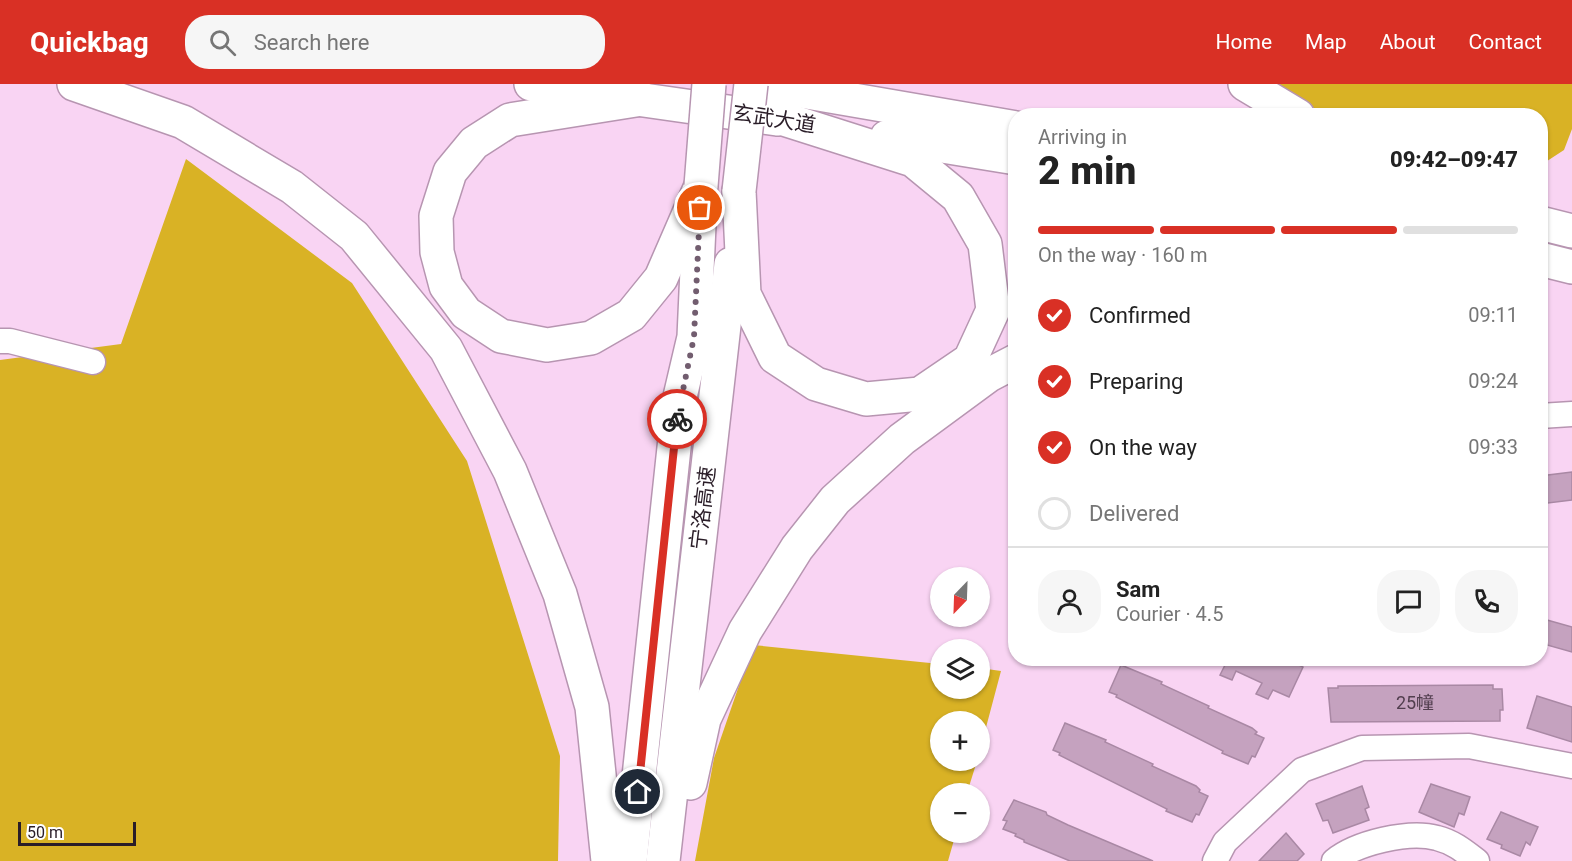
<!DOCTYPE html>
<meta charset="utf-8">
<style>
:root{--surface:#fff;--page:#f6f6f6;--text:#222;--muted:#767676;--line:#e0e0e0;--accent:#d93025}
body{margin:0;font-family:Roboto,"Noto Sans SC",sans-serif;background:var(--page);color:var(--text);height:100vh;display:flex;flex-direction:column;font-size:22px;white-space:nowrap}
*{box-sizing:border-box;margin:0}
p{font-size:20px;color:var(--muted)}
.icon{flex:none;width:33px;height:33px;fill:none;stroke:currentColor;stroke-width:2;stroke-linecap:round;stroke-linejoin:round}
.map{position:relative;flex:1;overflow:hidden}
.panel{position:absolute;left:1008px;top:24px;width:540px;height:558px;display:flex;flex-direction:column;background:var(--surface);border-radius:24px;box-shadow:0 2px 4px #0004}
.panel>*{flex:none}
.needle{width:39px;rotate:203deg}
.tools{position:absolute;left:930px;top:483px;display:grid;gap:12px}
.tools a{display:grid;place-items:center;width:60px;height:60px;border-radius:50%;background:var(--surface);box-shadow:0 2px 4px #0004;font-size:30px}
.scale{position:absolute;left:18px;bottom:15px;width:118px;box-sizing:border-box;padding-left:6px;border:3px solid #2a1d28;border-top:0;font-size:16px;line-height:21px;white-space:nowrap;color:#2a1d28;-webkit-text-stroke:4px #fff;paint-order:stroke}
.pin{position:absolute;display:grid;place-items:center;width:51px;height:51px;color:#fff;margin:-26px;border:3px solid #fff;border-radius:50%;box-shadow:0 2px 6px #0007}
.courier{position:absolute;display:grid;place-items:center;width:60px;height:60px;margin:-30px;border:4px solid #d93025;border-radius:50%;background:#fff;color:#222;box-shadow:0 2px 8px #0007}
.head em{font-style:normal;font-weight:800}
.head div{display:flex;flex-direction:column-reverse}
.head{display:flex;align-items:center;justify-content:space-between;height:102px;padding:0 30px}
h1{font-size:39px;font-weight:800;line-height:45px}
.bar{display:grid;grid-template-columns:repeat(4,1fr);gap:9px 6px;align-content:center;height:72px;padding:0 30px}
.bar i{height:8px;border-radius:4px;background:var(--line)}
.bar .current{background:var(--accent)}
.bar p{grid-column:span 4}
.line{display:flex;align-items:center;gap:15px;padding:0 30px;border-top:2px solid var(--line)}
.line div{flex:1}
.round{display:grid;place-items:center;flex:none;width:63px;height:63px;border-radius:24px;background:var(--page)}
ol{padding:0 30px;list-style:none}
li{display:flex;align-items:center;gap:18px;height:66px}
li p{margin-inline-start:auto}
li .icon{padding:6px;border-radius:50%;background:var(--accent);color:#fff;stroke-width:4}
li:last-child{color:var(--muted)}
li i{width:33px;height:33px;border:3px solid var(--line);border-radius:50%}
header{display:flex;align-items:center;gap:36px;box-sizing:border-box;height:84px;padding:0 30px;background:var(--accent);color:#fff}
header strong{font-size:28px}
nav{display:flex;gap:33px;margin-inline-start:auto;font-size:21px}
.search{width:420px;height:54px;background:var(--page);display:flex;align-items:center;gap:15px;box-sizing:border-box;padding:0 21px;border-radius:24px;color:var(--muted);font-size:22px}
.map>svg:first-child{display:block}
.green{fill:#d9b225}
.building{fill:#c5a2bf;stroke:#a988a4;stroke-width:1.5}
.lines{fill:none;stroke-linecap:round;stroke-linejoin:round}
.minor-casing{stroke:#b795b1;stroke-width:27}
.highway-casing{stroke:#b795b1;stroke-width:36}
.minor{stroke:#fff;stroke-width:24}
.highway{stroke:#fff;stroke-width:33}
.highway-bridge-casing{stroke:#b795b1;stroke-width:36;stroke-linecap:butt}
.highway-bridge{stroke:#fff;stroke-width:33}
.done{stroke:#725d6f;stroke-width:6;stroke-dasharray:0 10.8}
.route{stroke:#d93025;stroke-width:8}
.labels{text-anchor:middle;stroke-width:4.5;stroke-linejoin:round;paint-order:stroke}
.number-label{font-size:18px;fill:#513e4e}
.street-label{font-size:21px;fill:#2a1d28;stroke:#fff}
</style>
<header>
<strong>Quickbag</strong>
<div class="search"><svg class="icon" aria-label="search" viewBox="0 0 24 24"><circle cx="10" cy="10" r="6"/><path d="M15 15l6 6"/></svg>Search here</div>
<nav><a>Home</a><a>Map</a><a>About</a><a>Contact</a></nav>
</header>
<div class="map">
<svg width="1572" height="777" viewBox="0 0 1572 777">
<rect width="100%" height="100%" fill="#f9d4f3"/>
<!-- green -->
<g class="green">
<path d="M 1272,0 L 1572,0 L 1572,45 L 1564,66 L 1541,81 L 1540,32 L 1322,31 L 1296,19 Z"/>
<path d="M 186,75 L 352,199 L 467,377 L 560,672 L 558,777 L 0,777 L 0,276 L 121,260 Z"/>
<path d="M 753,561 L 940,580 L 940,604 L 980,604 L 980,584 L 1001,587 L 980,666 L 980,638 L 940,638 L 940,676 L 977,677 L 967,709 L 940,710 L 940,748 L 956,749 L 948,777 L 695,777 L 714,674 Z"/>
</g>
<!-- building -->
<g class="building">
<path d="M 1572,388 L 1572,416 L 1540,420 L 1540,392 Z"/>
<path d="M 1540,534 L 1572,543 L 1572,568 L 1540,559 Z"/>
<path d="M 1211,574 L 1285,574 L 1303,583 L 1289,613 L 1273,606 L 1268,615 L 1256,610 L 1262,599 L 1236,587 L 1232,596 L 1220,591 L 1225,581 Z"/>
<path d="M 1121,581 L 1162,598 L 1161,600 L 1209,622 L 1208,624 L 1252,644 L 1257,648 L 1255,650 L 1264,654 L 1255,673 L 1252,672 L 1248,680 L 1222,669 L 1223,667 L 1116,613 L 1117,611 L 1109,608 Z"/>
<path d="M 1493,601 L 1493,605 L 1502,605 L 1503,626 L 1500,626 L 1500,637 L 1331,638 L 1328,604 L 1338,604 L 1338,602 Z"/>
<path d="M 1537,612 L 1572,623 L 1572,658 L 1527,644 Z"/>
<path d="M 1065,639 L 1106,656 L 1105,658 L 1153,680 L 1152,682 L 1196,702 L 1200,706 L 1199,708 L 1208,712 L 1199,731 L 1196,730 L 1192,738 L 1166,727 L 1167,725 L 1059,671 L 1060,669 L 1053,666 Z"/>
<path d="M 1431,700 L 1470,713 L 1464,731 L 1459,729 L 1454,743 L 1419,728 Z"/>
<path d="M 1362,702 L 1369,723 L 1365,725 L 1369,736 L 1333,749 L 1328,736 L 1323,737 L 1316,720 Z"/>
<path d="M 1014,716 L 1046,728 L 1047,731 L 1068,741 L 1153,777 L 1070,777 L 1024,758 L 1024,756 L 1015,752 L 1016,750 L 1003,745 L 1007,737 L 1003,736 Z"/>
<path d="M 1501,728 L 1538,743 L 1530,761 L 1526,758 L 1520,772 L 1501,764 L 1502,761 L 1487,755 Z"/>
<path d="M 1286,749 L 1304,770 L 1297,777 L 1259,777 Z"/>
</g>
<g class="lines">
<defs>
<g id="minor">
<path d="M 0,257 L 10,257 L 93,278"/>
<path d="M 1540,332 L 1572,330"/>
<path d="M 1215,777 L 1225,758 L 1302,686 L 1362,664 L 1469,662 L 1572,682"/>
<path d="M 1334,777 C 1356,759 1409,746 1437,754 C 1453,758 1464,767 1477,777"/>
</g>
<g id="highway">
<path d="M 74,0 L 183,38 L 292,103 L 354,152 L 446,265 L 510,387 L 560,510 L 592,623 L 608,777"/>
<path d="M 531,0 L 777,35"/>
<path d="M 761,0 L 1016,44"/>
<path d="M 1245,0 L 1298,32"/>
<path d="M 642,15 L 510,36 L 474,59 L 450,88 L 436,132 L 437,168 L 446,202 L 466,229 L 501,252 L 547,261 L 591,254 L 631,231 L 661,194 L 701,102"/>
<path d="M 887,53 L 1016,74"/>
<path d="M 739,107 L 744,210 L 775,273 L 816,300 L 866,315 L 920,310 L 970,276 L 993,226 L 985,160 L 958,113 L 913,76 L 784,35"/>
<path d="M 1540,139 L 1572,147"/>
<path d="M 1540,175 L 1572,183"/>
<path d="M 690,699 L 704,635 L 745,547 L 797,464 L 835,416 L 902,355 L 989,291 L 1016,277"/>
<path d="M 630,777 L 679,317 L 694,253 L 700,119"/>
<path d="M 663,777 L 731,180"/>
</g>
</defs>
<!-- minor casing -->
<use href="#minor" class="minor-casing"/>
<!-- highway casing -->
<use href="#highway" class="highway-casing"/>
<!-- minor -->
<use href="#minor" class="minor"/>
<!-- highway -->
<use href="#highway" class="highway"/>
<defs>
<g id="highway-bridge">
<path d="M 701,102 L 709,0"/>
<path d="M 739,107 L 751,0"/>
</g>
</defs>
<!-- highway-bridge casing -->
<use href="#highway-bridge" class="highway-bridge-casing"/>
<!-- highway-bridge -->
<use href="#highway-bridge" class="highway-bridge"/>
</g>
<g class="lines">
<!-- done -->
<path class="done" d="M 677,335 L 694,253 L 700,124"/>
<!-- route -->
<path class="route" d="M 638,708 L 677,335"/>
</g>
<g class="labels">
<!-- number labels -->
<g class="number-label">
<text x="1415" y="625">25幢</text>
</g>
<!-- street labels -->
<g class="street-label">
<text transform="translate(774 35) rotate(9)" y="7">玄武大道</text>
<text transform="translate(703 424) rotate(-83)" y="7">宁洛高速</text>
</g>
</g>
</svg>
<div class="tools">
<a><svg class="needle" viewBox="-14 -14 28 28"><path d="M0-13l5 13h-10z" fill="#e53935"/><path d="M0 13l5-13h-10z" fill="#767676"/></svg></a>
<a><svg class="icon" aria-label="layers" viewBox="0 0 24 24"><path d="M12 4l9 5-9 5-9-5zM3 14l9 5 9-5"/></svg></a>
<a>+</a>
<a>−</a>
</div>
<div class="scale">50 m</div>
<div class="pin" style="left:700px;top:124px;background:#ea580c"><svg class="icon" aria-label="bag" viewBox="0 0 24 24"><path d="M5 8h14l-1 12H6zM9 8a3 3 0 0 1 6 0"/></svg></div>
<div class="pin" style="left:638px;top:708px;background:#1f2937"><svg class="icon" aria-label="home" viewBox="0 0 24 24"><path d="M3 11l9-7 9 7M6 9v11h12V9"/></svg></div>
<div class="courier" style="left:677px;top:335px"><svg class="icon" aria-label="bike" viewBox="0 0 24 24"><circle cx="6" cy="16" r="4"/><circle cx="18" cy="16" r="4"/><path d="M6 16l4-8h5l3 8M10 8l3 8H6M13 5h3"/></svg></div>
<section class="panel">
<div class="head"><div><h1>2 min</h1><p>Arriving in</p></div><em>09:42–09:47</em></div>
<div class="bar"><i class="current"></i><i class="current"></i><i class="current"></i><i></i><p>On the way · 160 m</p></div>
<ol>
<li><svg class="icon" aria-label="check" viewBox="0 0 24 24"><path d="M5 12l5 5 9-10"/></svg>Confirmed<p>09:11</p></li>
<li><svg class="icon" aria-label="check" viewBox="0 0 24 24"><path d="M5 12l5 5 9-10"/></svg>Preparing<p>09:24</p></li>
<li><svg class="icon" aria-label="check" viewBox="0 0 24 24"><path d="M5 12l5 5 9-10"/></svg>On the way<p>09:33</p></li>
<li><i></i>Delivered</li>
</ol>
<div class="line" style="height:108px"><a class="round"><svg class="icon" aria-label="person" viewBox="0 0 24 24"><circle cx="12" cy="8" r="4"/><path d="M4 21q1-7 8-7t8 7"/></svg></a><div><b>Sam</b><p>Courier · 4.5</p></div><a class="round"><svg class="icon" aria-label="chat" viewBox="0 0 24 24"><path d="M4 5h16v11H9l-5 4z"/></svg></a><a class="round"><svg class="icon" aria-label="phone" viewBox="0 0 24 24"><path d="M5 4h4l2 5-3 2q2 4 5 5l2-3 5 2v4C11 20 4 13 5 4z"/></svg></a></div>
</section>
</div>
